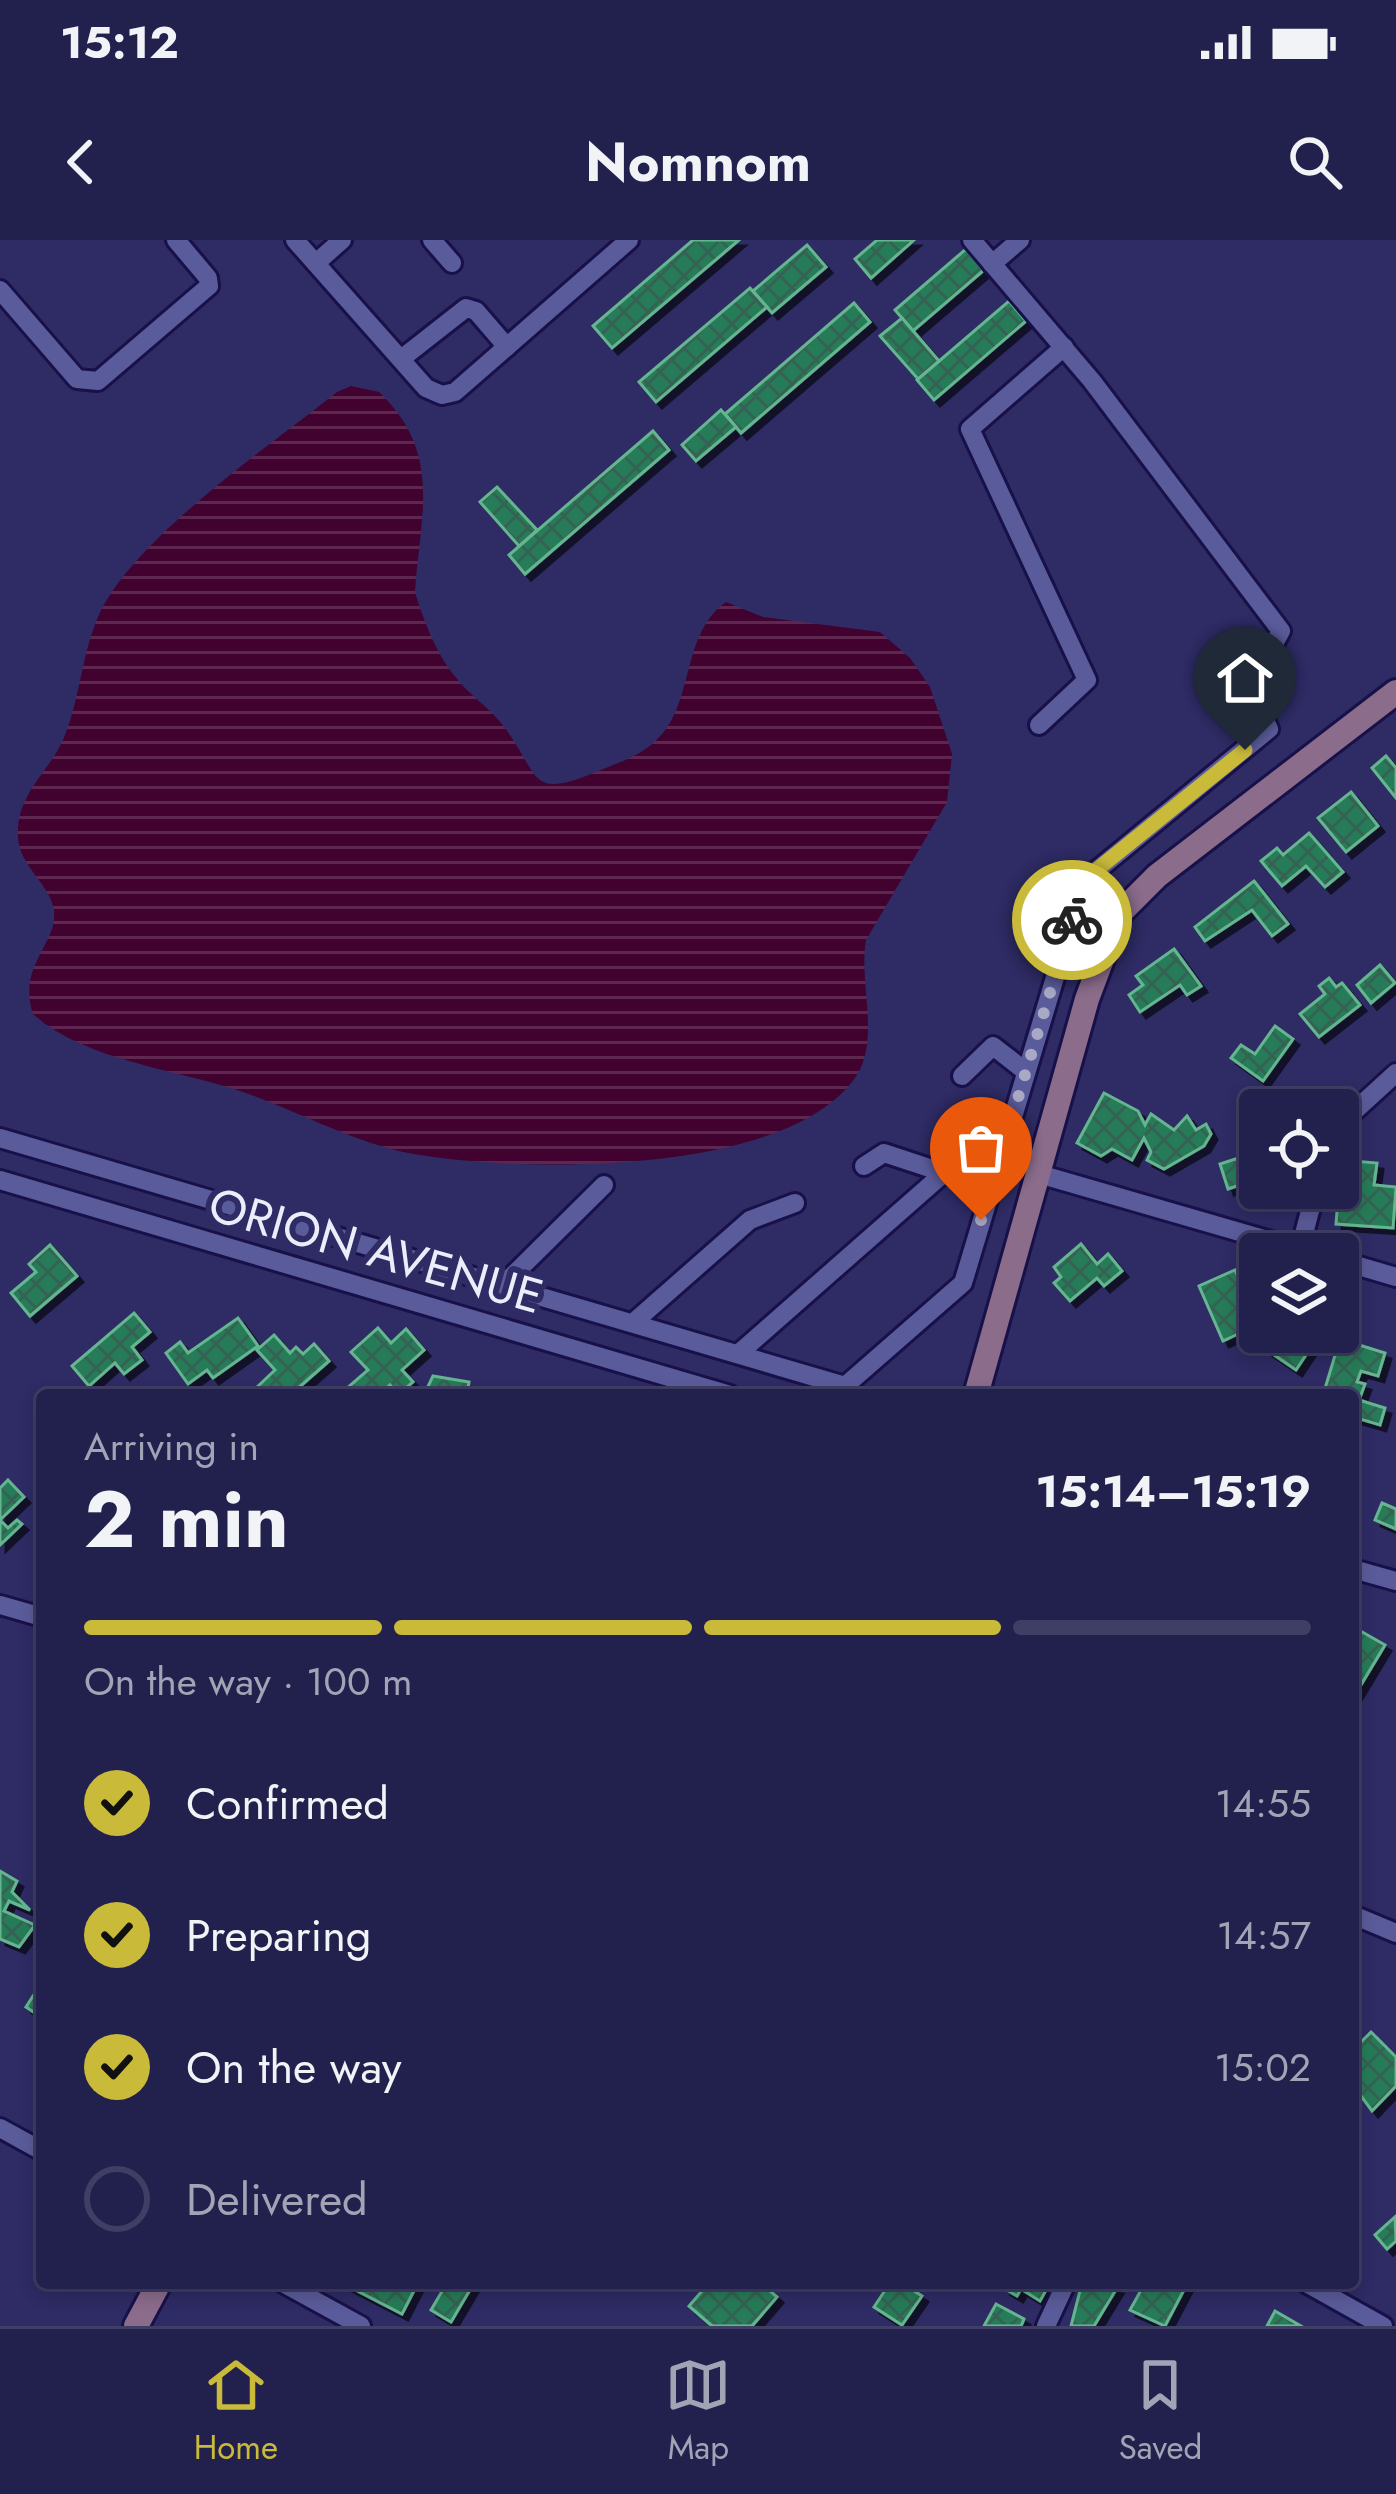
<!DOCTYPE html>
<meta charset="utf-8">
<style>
:root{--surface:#22204c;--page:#2a2853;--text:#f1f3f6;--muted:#a2a3b5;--line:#3f3e64;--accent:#caba3a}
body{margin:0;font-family:Jost,sans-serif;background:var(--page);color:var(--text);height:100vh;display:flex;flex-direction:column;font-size:45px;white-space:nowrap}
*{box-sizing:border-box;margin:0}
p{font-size:39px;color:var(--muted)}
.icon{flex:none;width:66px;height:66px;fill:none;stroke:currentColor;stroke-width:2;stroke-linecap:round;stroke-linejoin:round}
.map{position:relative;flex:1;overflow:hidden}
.sheet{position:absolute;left:36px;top:1149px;width:1323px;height:900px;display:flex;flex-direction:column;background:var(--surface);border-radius:12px;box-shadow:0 6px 18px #0003,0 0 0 3px var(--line)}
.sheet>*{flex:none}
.tools{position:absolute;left:1239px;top:849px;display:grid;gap:24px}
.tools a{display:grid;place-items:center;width:120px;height:120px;border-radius:12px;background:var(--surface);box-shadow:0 6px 18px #0003,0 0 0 3px var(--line);font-size:60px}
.pin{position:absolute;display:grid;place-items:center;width:102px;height:102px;color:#fff;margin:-123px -51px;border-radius:50% 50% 50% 0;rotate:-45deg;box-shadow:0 0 12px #0007}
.pin .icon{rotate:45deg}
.courier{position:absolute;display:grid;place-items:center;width:120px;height:120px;margin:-60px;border:9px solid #caba3a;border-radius:50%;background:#fff;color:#222;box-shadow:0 3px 15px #0007}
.summary em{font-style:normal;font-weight:700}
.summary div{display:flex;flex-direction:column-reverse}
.summary{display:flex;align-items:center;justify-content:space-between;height:204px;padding:0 48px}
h1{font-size:78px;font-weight:700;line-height:90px}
.bar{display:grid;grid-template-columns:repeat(4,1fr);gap:18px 12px;align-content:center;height:144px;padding:0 48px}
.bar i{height:15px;border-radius:9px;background:var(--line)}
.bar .on{background:var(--accent)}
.bar p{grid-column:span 4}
ol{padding:0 48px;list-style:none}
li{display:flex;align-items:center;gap:36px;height:132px}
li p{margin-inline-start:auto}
li .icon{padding:12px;border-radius:50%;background:var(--accent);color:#111;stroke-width:4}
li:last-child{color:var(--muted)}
li i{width:66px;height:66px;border:6px solid var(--line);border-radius:50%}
.status{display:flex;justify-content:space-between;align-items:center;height:84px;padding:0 60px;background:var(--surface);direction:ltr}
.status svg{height:33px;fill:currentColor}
header{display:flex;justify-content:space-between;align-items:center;height:156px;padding:0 48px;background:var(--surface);font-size:54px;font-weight:700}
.tab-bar{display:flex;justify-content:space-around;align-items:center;height:168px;border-top:3px solid var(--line);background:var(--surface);font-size:33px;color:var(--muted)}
.tab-bar a{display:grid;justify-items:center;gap:6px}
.tab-bar .on{color:var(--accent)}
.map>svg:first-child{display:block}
.water{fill:url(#water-rules)}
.building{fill:url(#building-cross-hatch);stroke:#65b690;stroke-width:3;filter:url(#shadow)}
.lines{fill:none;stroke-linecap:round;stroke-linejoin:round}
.street-casing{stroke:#181048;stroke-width:24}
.secondary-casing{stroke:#181048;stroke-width:30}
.street{stroke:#5a5b9a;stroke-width:18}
.secondary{stroke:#8b6c8b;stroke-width:24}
.done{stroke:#a9a9c6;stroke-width:12;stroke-dasharray:0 21.6}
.route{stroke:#caba3a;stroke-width:15}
.labels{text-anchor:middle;stroke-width:12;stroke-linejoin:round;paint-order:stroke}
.street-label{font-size:48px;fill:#ebedfb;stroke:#2e2b65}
</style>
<div class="status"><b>15:12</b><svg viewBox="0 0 49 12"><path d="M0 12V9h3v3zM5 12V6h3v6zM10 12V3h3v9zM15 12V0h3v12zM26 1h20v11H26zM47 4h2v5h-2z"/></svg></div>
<header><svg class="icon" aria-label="back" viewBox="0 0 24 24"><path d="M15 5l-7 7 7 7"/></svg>Nomnom<svg class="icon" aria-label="search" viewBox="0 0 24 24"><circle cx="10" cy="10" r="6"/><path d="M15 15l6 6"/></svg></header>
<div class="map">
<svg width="1396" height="2086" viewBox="0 0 1396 2086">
<defs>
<pattern id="water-rules" width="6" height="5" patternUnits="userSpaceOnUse" patternTransform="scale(3)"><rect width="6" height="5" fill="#410230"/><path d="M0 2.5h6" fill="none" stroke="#5d274f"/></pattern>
<pattern id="building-cross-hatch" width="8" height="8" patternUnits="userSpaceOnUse" patternTransform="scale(3)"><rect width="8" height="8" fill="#257c59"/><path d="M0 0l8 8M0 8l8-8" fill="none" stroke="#366252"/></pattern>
<filter id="shadow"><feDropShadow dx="6" dy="6" stdDeviation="0" flood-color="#0009"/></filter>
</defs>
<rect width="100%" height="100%" fill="#2e2b65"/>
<!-- water -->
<path class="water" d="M 351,146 L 379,152 C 443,213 420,274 415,352 C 423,379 436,413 454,435 C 468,455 490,467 505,488 C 542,538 527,561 601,530 C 618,523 636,517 651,505 C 697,469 678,396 726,362 L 763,377 L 880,392 L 910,418 L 930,447 L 952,514 L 947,562 L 866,700 C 858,744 883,804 852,842 C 777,937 519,933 408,913 C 349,901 294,869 237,850 C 173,829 84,820 33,774 C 17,725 58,704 54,670 C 50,644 19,626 18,597 C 16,554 47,535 63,500 C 80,461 81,416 98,377 C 131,300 270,206 337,152 Z"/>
<!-- building -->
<g class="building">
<path d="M 693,0 L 739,0 L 612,108 L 593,86 Z"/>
<path d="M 877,0 L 914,0 L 871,38 L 855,19 Z"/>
<path d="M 807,5 L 826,27 L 772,73 L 753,51 Z"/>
<path d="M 966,9 L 984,30 L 913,91 L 895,70 Z"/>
<path d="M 750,48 L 767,67 L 656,162 L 639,142 Z"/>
<path d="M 1009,61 L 1026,81 L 934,160 L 917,140 Z"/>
<path d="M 854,63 L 870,82 L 741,193 L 725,174 Z"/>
<path d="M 902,78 L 939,121 L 918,139 L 880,96 Z"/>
<path d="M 721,170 L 736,187 L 696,221 L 682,205 Z"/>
<path d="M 653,191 L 669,210 L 525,334 L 509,315 Z"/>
<path d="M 497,247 L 537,290 L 519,306 L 480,262 Z"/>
<path d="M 1386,516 L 1396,528 L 1396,558 L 1372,528 Z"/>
<path d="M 1351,552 L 1378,586 L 1346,612 L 1318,578 Z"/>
<path d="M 1309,593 L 1343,632 L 1325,647 L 1306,626 L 1282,646 L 1261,621 L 1277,608 L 1283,615 Z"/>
<path d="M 1254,641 L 1288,684 L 1272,696 L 1252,670 L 1205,701 L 1195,687 Z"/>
<path d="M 1174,709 L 1201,746 L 1187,755 L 1180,745 L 1140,772 L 1129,755 L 1143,745 L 1136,736 Z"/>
<path d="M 1380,725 L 1395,743 L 1371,763 L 1357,745 Z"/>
<path d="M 1329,738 L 1336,747 L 1342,743 L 1360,765 L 1319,797 L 1300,774 L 1325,754 L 1319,746 Z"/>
<path d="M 1275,786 L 1293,799 L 1263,841 L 1231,818 L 1241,805 L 1255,814 Z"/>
<path d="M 1104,853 L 1138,871 L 1145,885 L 1151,874 L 1174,890 L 1187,876 L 1196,890 L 1206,884 L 1211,894 L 1204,906 L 1164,929 L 1147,920 L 1151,912 L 1144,898 L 1132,920 L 1112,909 L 1101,916 L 1077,903 Z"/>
<path d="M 1260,911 L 1260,938 L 1228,949 L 1220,924 Z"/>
<path d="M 1341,920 L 1377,923 L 1374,945 L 1396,947 L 1393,988 L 1336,984 Z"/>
<path d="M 1081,1004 L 1097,1024 L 1108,1014 L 1122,1031 L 1104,1046 L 1097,1038 L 1070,1061 L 1054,1043 L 1061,1037 L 1054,1027 Z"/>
<path d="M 50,1005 L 77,1036 L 30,1076 L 11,1053 L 36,1032 L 29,1024 Z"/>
<path d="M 1235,1030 L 1259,1084 L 1223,1101 L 1199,1046 Z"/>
<path d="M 134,1073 L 150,1092 L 132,1107 L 142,1120 L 124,1134 L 115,1123 L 89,1146 L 72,1126 Z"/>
<path d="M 238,1078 L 258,1106 L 213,1138 L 207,1130 L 188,1144 L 166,1113 L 180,1102 L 188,1113 Z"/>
<path d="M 378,1088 L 391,1103 L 406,1089 L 424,1110 L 402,1130 L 413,1142 L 398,1155 L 390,1145 L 378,1155 L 352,1155 L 346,1149 L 368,1130 L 351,1112 Z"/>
<path d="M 1274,1092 L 1287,1100 L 1293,1092 L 1330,1092 L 1324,1101 L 1318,1097 L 1296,1130 L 1264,1108 Z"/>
<path d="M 274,1095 L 290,1113 L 296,1107 L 303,1114 L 314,1104 L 329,1121 L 296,1150 L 261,1155 L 255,1149 L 275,1130 L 257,1110 Z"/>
<path d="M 1340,1099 L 1385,1113 L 1378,1136 L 1361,1131 L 1357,1142 L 1365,1144 L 1359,1160 L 1385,1168 L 1380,1185 L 1353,1177 L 1353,1155 L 1323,1155 Z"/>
<path d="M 433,1136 L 469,1142 L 467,1155 L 424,1155 Z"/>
<path d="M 8,1240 L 24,1257 L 0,1280 L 8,1288 L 17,1280 L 22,1284 L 0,1305 L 0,1248 Z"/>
<path d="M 1382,1263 L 1396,1269 L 1396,1289 L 1375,1280 Z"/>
<path d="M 1357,1389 L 1385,1405 L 1353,1458 L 1353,1395 Z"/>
<path d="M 0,1631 L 17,1641 L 12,1652 L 30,1670 L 9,1661 L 4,1671 L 35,1685 L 19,1707 L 0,1699 Z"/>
<path d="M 42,1742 L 42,1769 L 38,1775 L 26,1767 Z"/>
<path d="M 1371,1792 L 1396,1817 L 1396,1846 L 1372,1871 L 1353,1845 L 1353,1810 Z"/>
<path d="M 1395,1977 L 1396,2001 L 1387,2009 L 1375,1995 Z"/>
<path d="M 413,2043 L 417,2045 L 402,2074 L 346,2045 Z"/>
<path d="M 447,2043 L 474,2043 L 451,2082 L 431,2070 Z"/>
<path d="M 709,2043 L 761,2043 L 777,2057 L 752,2086 L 712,2086 L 689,2066 Z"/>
<path d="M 890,2043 L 915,2043 L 911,2049 L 922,2056 L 902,2085 L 874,2067 Z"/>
<path d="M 1009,2043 L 1050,2043 L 1040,2061 L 1021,2049 L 1017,2056 L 1005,2049 Z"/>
<path d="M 1082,2043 L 1117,2048 L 1094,2086 L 1071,2086 Z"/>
<path d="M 1145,2043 L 1186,2046 L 1165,2086 L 1130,2070 Z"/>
<path d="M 996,2064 L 1024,2079 L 1021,2086 L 984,2086 Z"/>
<path d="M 1275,2071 L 1301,2086 L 1267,2086 Z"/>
</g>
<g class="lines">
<defs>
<g id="street">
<path d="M 295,0 L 426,148 L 442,155 L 455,152 L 629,0"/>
<path d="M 432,0 L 452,23"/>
<path d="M 316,23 L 342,0"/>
<path d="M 992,24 L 1020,0"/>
<path d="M 0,50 L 77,139 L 98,141 L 209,46 L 208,38 L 176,0"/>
<path d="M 401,119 L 466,68 L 476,71 L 507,107"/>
<path d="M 1039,485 L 1087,440 L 970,189 L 1064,107"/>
<path d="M 962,836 L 993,806 L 1025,831"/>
<path d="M 1338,886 L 1396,833"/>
<path d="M 0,898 L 845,1146 L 963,1043 L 1084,641 L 1269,489 L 1250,448 L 1281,391 L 1092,141 L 972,0"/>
<path d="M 864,926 L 884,913 L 990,948"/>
<path d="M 1039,934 L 1316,1014"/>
<path d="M 0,940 L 730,1155"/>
<path d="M 1300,1009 L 1316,948"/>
<path d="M 1338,1020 L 1396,1037"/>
<path d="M 504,1044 L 604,945"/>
<path d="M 634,1082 L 750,980 L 795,963"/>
<path d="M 738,1114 L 944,933"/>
<path d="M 1353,1329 L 1396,1341"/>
<path d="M 0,1365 L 42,1377"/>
<path d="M 1353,1675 L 1396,1693"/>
<path d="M 0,1888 L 42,1911"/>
<path d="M 283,2043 L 361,2086"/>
<path d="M 1306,2043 L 1383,2086"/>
<path d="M 1046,2086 L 1066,2043"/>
</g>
<g id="secondary">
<path d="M 976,1155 L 1087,759 L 1119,674 L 1157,636 L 1396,452"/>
<path d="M 136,2086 L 159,2043"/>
</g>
</defs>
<!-- street casing -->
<use href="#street" class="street-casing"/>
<!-- secondary casing -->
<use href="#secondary" class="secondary-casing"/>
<!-- street -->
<use href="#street" class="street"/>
<!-- secondary -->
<use href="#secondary" class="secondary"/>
</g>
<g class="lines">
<!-- done -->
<path class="done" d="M 981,980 L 1072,680"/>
<!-- route -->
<path class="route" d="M 1072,680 L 1084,640 L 1245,510"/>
</g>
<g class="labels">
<!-- street labels -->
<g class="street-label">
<text transform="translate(376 1010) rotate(16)" y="17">ORION AVENUE</text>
</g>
</g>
</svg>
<div class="tools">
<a><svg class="icon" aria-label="locate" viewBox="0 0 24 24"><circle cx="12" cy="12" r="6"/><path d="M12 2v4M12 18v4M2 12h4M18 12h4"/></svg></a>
<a><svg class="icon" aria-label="layers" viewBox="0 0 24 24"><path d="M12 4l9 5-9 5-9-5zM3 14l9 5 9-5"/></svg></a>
</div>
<div class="pin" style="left:981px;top:980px;background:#ea580c"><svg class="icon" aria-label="bag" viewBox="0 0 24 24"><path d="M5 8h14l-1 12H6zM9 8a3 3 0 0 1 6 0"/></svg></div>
<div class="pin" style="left:1245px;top:510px;background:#1f2937"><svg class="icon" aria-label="home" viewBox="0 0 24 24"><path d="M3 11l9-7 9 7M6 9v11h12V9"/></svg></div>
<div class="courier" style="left:1072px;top:680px"><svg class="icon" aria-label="bike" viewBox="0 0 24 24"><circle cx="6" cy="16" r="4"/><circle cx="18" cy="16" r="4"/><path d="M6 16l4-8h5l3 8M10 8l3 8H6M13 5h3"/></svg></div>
<section class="sheet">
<div class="summary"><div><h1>2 min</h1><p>Arriving in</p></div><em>15:14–15:19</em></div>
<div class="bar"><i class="on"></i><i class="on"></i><i class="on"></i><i></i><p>On the way · 100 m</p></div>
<ol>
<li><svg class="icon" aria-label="check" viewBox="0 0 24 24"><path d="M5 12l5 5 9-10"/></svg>Confirmed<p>14:55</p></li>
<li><svg class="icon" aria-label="check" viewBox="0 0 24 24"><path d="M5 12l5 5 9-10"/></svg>Preparing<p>14:57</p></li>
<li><svg class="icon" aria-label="check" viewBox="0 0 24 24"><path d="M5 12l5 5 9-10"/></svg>On the way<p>15:02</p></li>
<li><i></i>Delivered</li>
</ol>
</section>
</div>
<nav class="tab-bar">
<a class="on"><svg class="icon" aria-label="home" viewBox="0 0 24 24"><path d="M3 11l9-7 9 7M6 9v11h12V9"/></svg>Home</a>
<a><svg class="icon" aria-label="map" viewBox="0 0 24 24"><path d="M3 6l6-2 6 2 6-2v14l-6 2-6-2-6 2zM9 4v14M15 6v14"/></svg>Map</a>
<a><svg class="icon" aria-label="saved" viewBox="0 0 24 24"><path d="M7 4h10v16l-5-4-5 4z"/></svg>Saved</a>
</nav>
